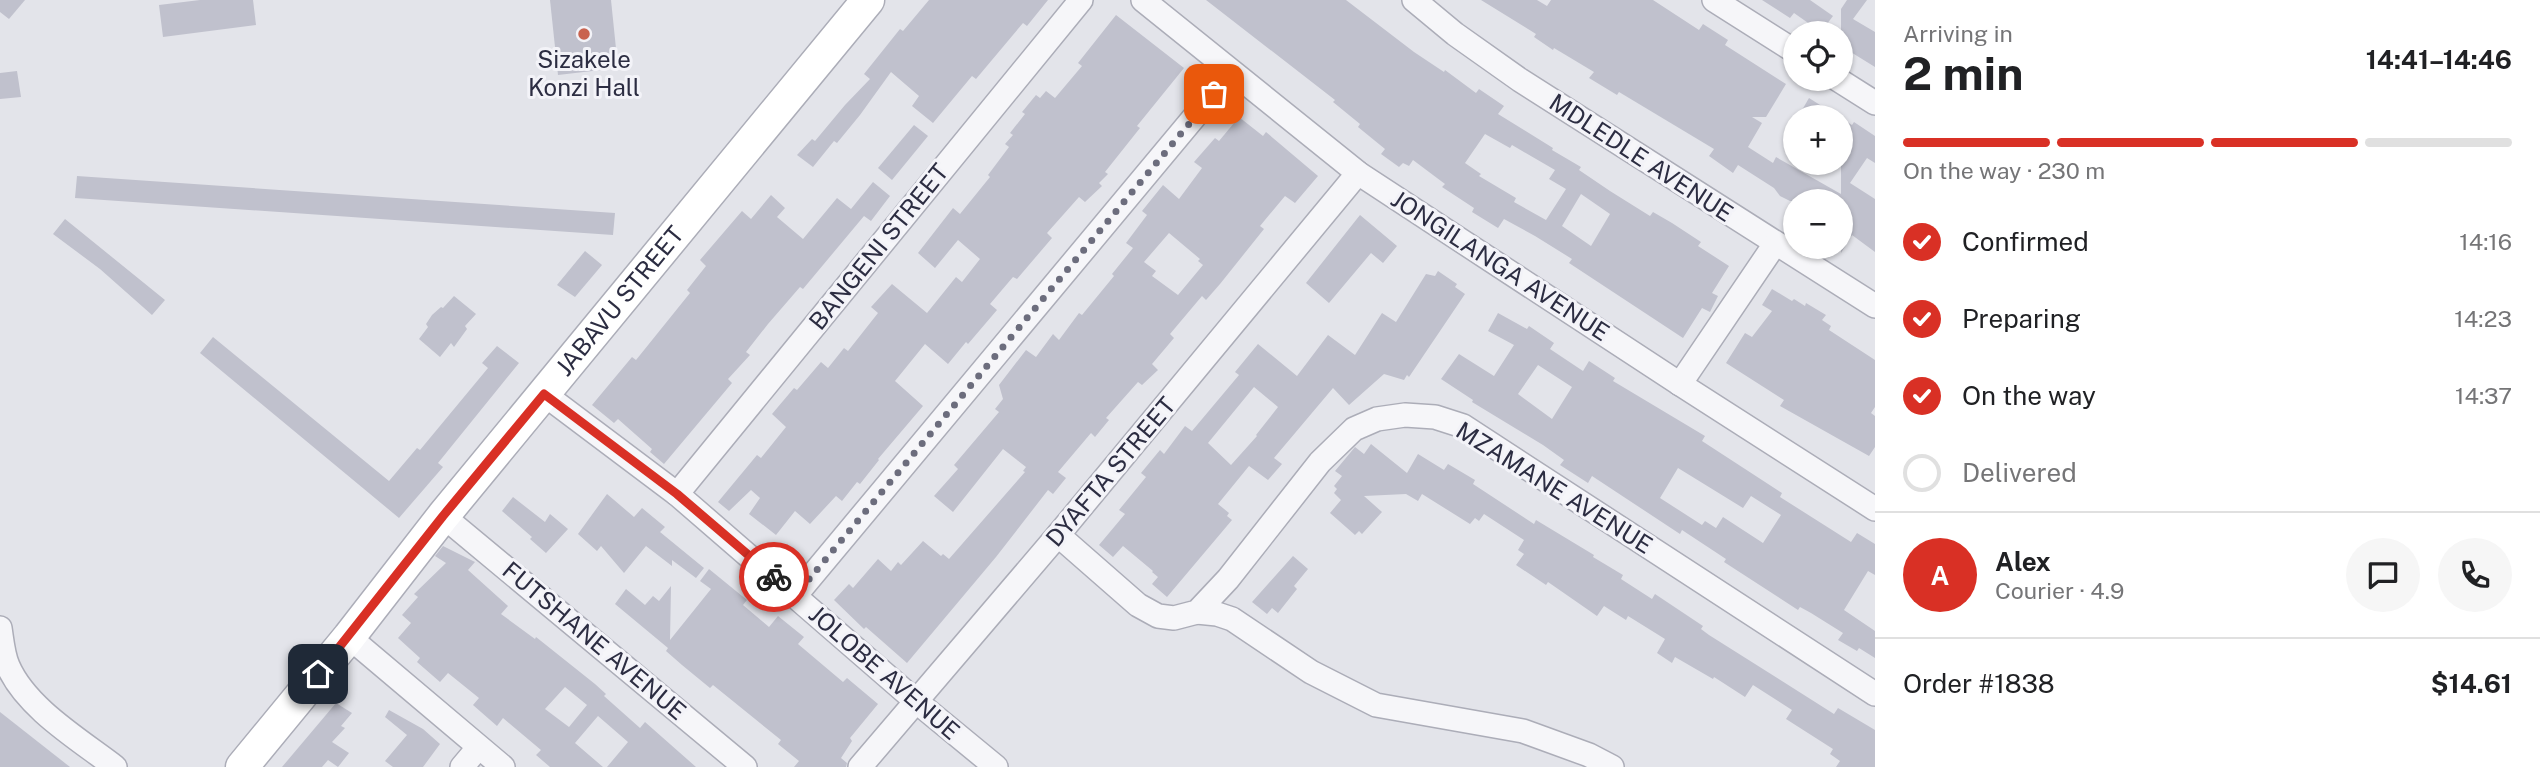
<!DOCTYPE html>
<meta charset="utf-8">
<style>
:root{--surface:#fff;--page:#f6f6f6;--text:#202124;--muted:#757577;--line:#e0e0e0;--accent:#d93025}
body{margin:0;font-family:"Public Sans",sans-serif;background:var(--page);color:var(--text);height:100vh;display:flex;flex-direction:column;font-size:26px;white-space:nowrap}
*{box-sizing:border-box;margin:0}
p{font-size:23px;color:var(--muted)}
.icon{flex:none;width:38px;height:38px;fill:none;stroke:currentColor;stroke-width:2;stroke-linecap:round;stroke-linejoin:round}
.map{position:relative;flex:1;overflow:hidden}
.sheet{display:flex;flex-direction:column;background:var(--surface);width:665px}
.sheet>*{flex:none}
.fabs{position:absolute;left:1783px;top:21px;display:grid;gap:14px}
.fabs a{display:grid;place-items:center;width:70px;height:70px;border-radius:50%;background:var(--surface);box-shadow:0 2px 5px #0004;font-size:35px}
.pin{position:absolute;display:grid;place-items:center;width:60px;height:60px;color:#fff;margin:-30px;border-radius:14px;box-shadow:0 4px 10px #0006}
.courier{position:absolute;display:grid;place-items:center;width:70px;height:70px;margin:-35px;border:5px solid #d93025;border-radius:50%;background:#fff;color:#222;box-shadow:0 2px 9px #0007}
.head em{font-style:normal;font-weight:700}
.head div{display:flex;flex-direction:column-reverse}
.head{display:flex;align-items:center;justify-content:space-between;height:119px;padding:0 28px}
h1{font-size:46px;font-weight:700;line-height:52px}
.bar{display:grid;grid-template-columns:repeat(4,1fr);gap:10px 7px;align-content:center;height:84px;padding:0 28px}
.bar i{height:9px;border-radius:5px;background:var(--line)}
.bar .current{background:var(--accent)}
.bar p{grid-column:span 4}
.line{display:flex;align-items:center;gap:18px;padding:0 28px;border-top:2px solid var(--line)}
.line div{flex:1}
.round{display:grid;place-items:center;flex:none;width:74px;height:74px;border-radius:37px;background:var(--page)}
ol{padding:0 28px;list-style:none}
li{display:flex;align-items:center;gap:21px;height:77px}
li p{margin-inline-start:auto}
li .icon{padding:7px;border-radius:50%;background:var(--accent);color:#fff;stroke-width:4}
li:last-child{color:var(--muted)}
li i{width:38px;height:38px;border:4px solid var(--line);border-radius:50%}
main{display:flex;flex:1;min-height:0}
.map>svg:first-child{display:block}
.building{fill:#c0c1cd;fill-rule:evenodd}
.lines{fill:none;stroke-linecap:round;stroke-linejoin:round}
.street-casing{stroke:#acadb8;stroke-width:26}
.secondary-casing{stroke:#acadb8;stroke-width:35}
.street{stroke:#f6f6f9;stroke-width:23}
.secondary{stroke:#fff;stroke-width:32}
.done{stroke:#6c6d7d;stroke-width:7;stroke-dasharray:0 12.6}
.route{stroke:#d93025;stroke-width:9}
.poi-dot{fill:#c9634f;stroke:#f3f3f8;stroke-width:2.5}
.labels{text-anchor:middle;stroke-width:6;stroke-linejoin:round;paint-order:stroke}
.poi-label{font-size:24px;fill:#2c2d42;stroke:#f3f3f8}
.street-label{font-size:24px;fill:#2c2d42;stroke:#f3f3f8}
</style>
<main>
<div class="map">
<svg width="1875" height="767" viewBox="0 0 1875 767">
<rect width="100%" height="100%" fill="#e3e4ea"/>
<!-- building -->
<g class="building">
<path d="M 0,0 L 25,0 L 9,19 L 0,12 Z"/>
<path d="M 200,0 L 253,0 L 256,25 L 163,37 L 159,5 Z"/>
<path d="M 550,0 L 611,0 L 618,68 L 558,75 Z"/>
<path d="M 929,0 L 1048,0 L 1027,26 L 1023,23 L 976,79 L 972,76 L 933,123 L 912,106 L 919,96 L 891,72 L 860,115 L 837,143 L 834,141 L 813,167 L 797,155 L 812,139 L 815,141 L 845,105 L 870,79 L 864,74 L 900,29 L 903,31 Z"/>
<path d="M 1206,0 L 1346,0 L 1414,52 L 1444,72 L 1445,70 L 1476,93 L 1479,89 L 1504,106 L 1498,114 L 1553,148 L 1552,150 L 1581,167 L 1579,170 L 1610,191 L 1650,216 L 1653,212 L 1672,223 L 1701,242 L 1698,246 L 1729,266 L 1712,293 L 1718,296 L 1710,312 L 1702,308 L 1683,338 L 1569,263 L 1572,259 L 1535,236 L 1504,219 L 1498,228 L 1472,212 L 1474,208 L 1442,187 L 1445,184 L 1413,160 L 1409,166 L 1403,163 L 1399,167 L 1381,154 L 1385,149 L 1358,127 L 1360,124 L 1333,102 L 1335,100 ZM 1485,134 L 1510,148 L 1512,145 L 1555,170 L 1549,179 L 1566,189 L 1546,220 L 1514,202 L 1516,198 L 1479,176 L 1481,174 L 1465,163 ZM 1581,194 L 1610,214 L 1591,246 L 1562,226 Z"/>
<path d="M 1481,0 L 1537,0 L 1547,6 L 1551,0 L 1653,0 L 1699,30 L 1703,24 L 1728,40 L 1725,45 L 1786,84 L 1766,117 L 1752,117 L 1762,123 L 1748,147 L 1773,163 L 1776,157 L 1841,194 L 1841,118 L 1852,125 L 1854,122 L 1875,136 L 1875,163 L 1867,158 L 1850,183 L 1875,199 L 1875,252 L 1852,235 L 1841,253 L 1841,201 L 1790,201 L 1780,196 L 1774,188 L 1738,165 L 1733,173 L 1709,156 L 1714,149 L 1619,92 L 1617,95 L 1589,78 L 1594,72 L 1554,48 L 1553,50 L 1534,37 L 1536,34 Z"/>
<path d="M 1762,0 L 1810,0 L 1833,16 L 1821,32 L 1794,13 L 1790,18 Z"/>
<path d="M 1847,0 L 1867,0 L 1853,19 L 1875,32 L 1875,67 L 1841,46 L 1841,9 Z"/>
<path d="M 1116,15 L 1184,68 L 1137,126 L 1140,128 L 1105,172 L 1108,174 L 1099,183 L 1102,186 L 1085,202 L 1079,197 L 1047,233 L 1052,238 L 1017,279 L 1013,277 L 990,304 L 997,310 L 968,344 L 966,342 L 948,364 L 925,344 L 895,381 L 923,406 L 878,459 L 879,460 L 860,484 L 857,482 L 842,501 L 836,496 L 810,524 L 795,511 L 776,535 L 749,514 L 760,498 L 751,490 L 729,511 L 718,502 L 757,455 L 761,458 L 786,427 L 772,414 L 794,388 L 797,390 L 821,362 L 828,368 L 844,348 L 848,351 L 878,313 L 871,307 L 892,284 L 927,313 L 956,277 L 962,282 L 980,259 L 958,240 L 935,268 L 918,253 L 953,208 L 960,214 L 990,177 L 988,175 L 1009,147 L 1005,144 L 1013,135 L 1010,133 L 1025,114 L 1022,112 L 1036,95 L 1040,98 L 1046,91 L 1055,98 L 1082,66 L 1078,63 Z"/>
<path d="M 17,71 L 21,97 L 0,99 L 0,73 Z"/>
<path d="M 1809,98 L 1839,117 L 1798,117 Z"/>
<path d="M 1239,117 L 1263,136 L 1266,132 L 1318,176 L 1295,203 L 1285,196 L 1260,226 L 1264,229 L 1220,284 L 1206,300 L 1202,296 L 1170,334 L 1174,338 L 1152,364 L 1158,370 L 1142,385 L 1138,382 L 1106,418 L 1109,420 L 1095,437 L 1091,433 L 1058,472 L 1066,478 L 1053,494 L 1048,490 L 996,557 L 907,663 L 866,627 L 864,629 L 834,600 L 849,584 L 853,588 L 878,559 L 891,571 L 898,562 L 901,565 L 923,541 L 941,556 L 943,554 L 949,559 L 1025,472 L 1023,471 L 1026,467 L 1003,449 L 953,512 L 934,496 L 958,469 L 954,465 L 999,412 L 995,409 L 1003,399 L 999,385 L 1026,350 L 1036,357 L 1053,334 L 1059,340 L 1079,313 L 1082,315 L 1114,276 L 1112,274 L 1133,248 L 1126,243 L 1147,215 L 1142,211 L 1163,185 L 1179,199 L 1202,168 L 1194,162 L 1215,138 L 1219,141 ZM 1169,233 L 1200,259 L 1198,261 L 1203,265 L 1178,295 L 1152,276 L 1156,271 L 1144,262 Z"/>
<path d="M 914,125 L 928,136 L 892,180 L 878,168 Z"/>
<path d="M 77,176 L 615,213 L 613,235 L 75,198 Z"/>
<path d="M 873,182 L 890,196 L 871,221 L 864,216 L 803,289 L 800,287 L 768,324 L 746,352 L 750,355 L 728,379 L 732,383 L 664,464 L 650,452 L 652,449 L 618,419 L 614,423 L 592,405 L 632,357 L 636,360 L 690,293 L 687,290 L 706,266 L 700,260 L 742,211 L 751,219 L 771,195 L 785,208 L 777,217 L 803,239 L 837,198 L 851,209 Z"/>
<path d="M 1360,215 L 1397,246 L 1383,263 L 1371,253 L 1329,303 L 1306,283 Z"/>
<path d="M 65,219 L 165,300 L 152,315 L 100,269 L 53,234 Z"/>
<path d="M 585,251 L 602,265 L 575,297 L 557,285 Z"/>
<path d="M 1438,271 L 1457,284 L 1455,287 L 1465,294 L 1409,377 L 1407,375 L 1404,380 L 1384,374 L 1349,405 L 1333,388 L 1274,458 L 1282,464 L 1268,480 L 1249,466 L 1218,504 L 1229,513 L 1227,516 L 1232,520 L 1167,597 L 1152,584 L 1158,577 L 1152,572 L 1153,571 L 1123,546 L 1113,557 L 1099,545 L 1125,514 L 1119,510 L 1146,477 L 1141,473 L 1160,450 L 1164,454 L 1185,426 L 1192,431 L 1239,375 L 1235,372 L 1258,344 L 1297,376 L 1328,335 L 1355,355 L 1382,313 L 1396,322 L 1426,274 L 1435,276 ZM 1254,387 L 1278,407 L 1256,435 L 1257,436 L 1231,465 L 1208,443 Z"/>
<path d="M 1772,289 L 1792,301 L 1794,299 L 1805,306 L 1806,303 L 1826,315 L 1822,320 L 1831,326 L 1829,330 L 1875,360 L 1875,407 L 1871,413 L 1875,416 L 1875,447 L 1869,456 L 1780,406 L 1784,400 L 1726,363 L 1745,333 L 1752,337 L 1772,311 L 1762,305 Z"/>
<path d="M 454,296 L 476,314 L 465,326 L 467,329 L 454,347 L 451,343 L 440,357 L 419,339 L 428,327 L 426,324 L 432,315 L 441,307 L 443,308 Z"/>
<path d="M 1498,313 L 1527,329 L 1529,326 L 1554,343 L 1550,349 L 1583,371 L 1589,361 L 1615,378 L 1613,381 L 1705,436 L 1702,441 L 1782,493 L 1780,497 L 1851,542 L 1857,533 L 1875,544 L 1875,575 L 1868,571 L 1844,610 L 1875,631 L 1875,658 L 1859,648 L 1857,651 L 1838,640 L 1843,633 L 1811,613 L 1800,607 L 1798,610 L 1724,562 L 1726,559 L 1682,530 L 1680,534 L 1592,476 L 1588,483 L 1560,465 L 1564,460 L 1543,445 L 1472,402 L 1473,400 L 1441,379 L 1459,354 L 1494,376 L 1514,345 L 1488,331 ZM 1538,365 L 1572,387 L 1552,419 L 1518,394 ZM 1678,468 L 1743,508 L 1751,496 L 1781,515 L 1763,543 L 1723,517 L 1716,528 L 1705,521 L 1702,525 L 1660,498 Z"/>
<path d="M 213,337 L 389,481 L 417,448 L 420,450 L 488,368 L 482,363 L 497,346 L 519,363 L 438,463 L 443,467 L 399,518 L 200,353 Z"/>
<path d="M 1371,444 L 1407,473 L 1418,454 L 1444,470 L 1448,464 L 1475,480 L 1473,484 L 1534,524 L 1536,520 L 1594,555 L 1593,557 L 1623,575 L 1621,579 L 1652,599 L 1655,594 L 1703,626 L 1701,629 L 1709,635 L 1834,714 L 1838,708 L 1875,730 L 1875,767 L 1836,767 L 1840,761 L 1830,754 L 1833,749 L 1786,719 L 1792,710 L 1753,685 L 1745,697 L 1714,677 L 1713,679 L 1675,657 L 1672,663 L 1657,653 L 1665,639 L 1628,616 L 1626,620 L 1604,606 L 1597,616 L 1548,582 L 1546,585 L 1516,565 L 1524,554 L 1518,550 L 1524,540 L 1484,514 L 1479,521 L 1475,518 L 1470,524 L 1422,494 L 1418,501 L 1406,494 L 1364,496 L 1382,512 L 1362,534 L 1359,531 L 1355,535 L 1330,513 L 1341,500 L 1334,493 L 1337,489 L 1334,486 L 1342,476 L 1335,471 L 1355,447 L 1364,454 Z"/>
<path d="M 607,494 L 634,517 L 642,508 L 665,527 L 660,532 L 704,568 L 696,578 L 672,560 L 672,566 L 646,546 L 624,573 L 601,546 L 597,551 L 578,534 Z"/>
<path d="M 513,497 L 545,522 L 550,514 L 568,529 L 546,553 L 530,539 L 532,537 L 502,511 Z"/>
<path d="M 443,546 L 475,562 L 468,570 L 508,606 L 501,614 L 535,639 L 536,637 L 595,684 L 606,694 L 604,696 L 640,728 L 645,722 L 696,767 L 607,767 L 628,742 L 598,716 L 575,743 L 603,767 L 550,767 L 536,755 L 541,750 L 503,718 L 497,726 L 473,705 L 479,698 L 448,673 L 440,682 L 417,662 L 420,658 L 398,638 L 411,623 L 402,615 L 418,597 L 414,594 L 446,563 L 435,556 ZM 565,687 L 587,705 L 569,727 L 545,709 Z"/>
<path d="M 1293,556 L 1308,569 L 1294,586 L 1297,589 L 1278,613 L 1272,608 L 1267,614 L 1252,602 Z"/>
<path d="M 709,569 L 747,600 L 743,605 L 769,627 L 778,616 L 804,637 L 798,644 L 843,682 L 847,678 L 878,704 L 850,738 L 852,741 L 841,758 L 847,763 L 846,767 L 794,767 L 799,761 L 778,744 L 781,740 L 713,685 L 710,688 L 682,665 L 666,651 L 668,648 L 615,604 L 626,589 L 645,605 L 653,596 L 659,601 L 671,586 L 670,640 L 711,589 L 700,581 Z"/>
<path d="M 336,703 L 352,713 L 341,726 L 345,728 L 332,742 L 349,753 L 338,767 L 328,760 L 322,767 L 282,767 Z"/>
<path d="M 389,710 L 423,729 L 440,744 L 423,767 L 393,767 L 385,761 L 407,735 L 385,717 Z"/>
<path d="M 0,712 L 70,767 L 0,767 Z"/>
</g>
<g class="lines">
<defs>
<g id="street">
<path d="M 1143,0 L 1358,173 L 1680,384 L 1875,509"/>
<path d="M 1414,0 L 1455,34 L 1520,80 L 1875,306"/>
<path d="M 1714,0 L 1796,52"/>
<path d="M 1837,79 L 1875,103"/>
<path d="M 1680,384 L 1775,244"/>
<path d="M 544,394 L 677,494 L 917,702 L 996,767"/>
<path d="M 677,494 L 1081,0"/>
<path d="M 443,516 L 745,767"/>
<path d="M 1058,535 L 1138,605 L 1158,616 L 1174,618 L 1197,612 L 1228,579 L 1320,462 L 1354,429 L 1377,419 L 1405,415 L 1435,417 L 1463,426 L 1875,694"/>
<path d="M 795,596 L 1231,73"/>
<path d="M 1197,612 L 1217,614 L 1232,619 L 1311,672 L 1376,705 L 1523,731 L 1589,755 L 1612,767"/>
<path d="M 0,628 C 2,641 3,655 8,666 C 26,708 80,740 115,767"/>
<path d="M 349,637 L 503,767"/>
<path d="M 462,767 L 478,748"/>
<path d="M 860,767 L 1058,535 L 1358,173"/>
</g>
<g id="secondary">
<path id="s1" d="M 242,767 L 349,637 L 443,516 L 868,0"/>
</g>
</defs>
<!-- street casing -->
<use href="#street" class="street-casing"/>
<!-- secondary casing -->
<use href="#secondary" class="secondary-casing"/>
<!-- street -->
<use href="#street" class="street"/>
<!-- secondary -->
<use href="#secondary" class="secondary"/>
</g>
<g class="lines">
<!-- done -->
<path class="done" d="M 774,577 L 795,596 L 1214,94"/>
<!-- route -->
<path class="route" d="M 318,674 L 443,516 L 544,394 L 677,494 L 774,577"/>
</g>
<!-- markers -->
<circle class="poi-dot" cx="584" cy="34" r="7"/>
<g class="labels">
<!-- poi labels -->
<g class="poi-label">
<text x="584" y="68">Sizakele<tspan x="584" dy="28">Konzi Hall</tspan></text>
</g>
<!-- street labels -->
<g class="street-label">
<text transform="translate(1641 158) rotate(33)" y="8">MDLEDLE AVENUE</text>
<text transform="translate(879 247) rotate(-51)" y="8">BANGENI STREET</text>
<text transform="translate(1500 266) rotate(33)" y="8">JONGILANGA AVENUE</text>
<text dy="8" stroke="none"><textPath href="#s1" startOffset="600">JABAVU STREET</textPath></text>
<text transform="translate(1111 472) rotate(-50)" y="8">DYAFTA STREET</text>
<text transform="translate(1554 488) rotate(32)" y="8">MZAMANE AVENUE</text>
<text transform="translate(594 641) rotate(40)" y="8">FUTSHANE AVENUE</text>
<text transform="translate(884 673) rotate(41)" y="8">JOLOBE AVENUE</text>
</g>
</g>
</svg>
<div class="fabs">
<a><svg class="icon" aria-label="locate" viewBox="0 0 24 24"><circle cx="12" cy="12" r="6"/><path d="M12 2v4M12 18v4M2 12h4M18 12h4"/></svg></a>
<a>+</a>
<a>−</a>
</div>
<div class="pin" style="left:1214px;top:94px;background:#ea580c"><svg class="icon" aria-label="bag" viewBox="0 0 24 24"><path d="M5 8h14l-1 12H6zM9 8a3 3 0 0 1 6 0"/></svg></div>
<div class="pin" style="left:318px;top:674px;background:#1f2937"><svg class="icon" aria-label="home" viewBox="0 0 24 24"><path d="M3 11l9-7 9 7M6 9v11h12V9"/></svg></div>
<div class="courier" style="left:774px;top:577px"><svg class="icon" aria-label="bike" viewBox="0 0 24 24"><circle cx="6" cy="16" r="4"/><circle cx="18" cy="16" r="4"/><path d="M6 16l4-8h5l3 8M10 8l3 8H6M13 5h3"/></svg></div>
</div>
<section class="sheet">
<div class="head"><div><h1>2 min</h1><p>Arriving in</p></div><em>14:41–14:46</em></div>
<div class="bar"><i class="current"></i><i class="current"></i><i class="current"></i><i></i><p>On the way · 230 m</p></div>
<ol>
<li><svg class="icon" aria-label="check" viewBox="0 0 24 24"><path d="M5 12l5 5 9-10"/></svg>Confirmed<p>14:16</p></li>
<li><svg class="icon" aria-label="check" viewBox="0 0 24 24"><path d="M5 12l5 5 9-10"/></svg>Preparing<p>14:23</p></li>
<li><svg class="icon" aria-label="check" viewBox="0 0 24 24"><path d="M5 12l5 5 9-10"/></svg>On the way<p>14:37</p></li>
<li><i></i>Delivered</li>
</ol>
<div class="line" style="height:126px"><b class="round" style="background:var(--accent);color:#fff">A</b><div><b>Alex</b><p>Courier · 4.9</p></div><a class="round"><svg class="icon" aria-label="chat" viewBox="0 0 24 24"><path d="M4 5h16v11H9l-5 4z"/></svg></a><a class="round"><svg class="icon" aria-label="phone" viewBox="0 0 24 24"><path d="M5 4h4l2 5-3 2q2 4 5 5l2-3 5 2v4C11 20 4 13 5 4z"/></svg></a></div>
<div class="line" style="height:91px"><div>Order #1838</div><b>$14.61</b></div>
</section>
</main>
